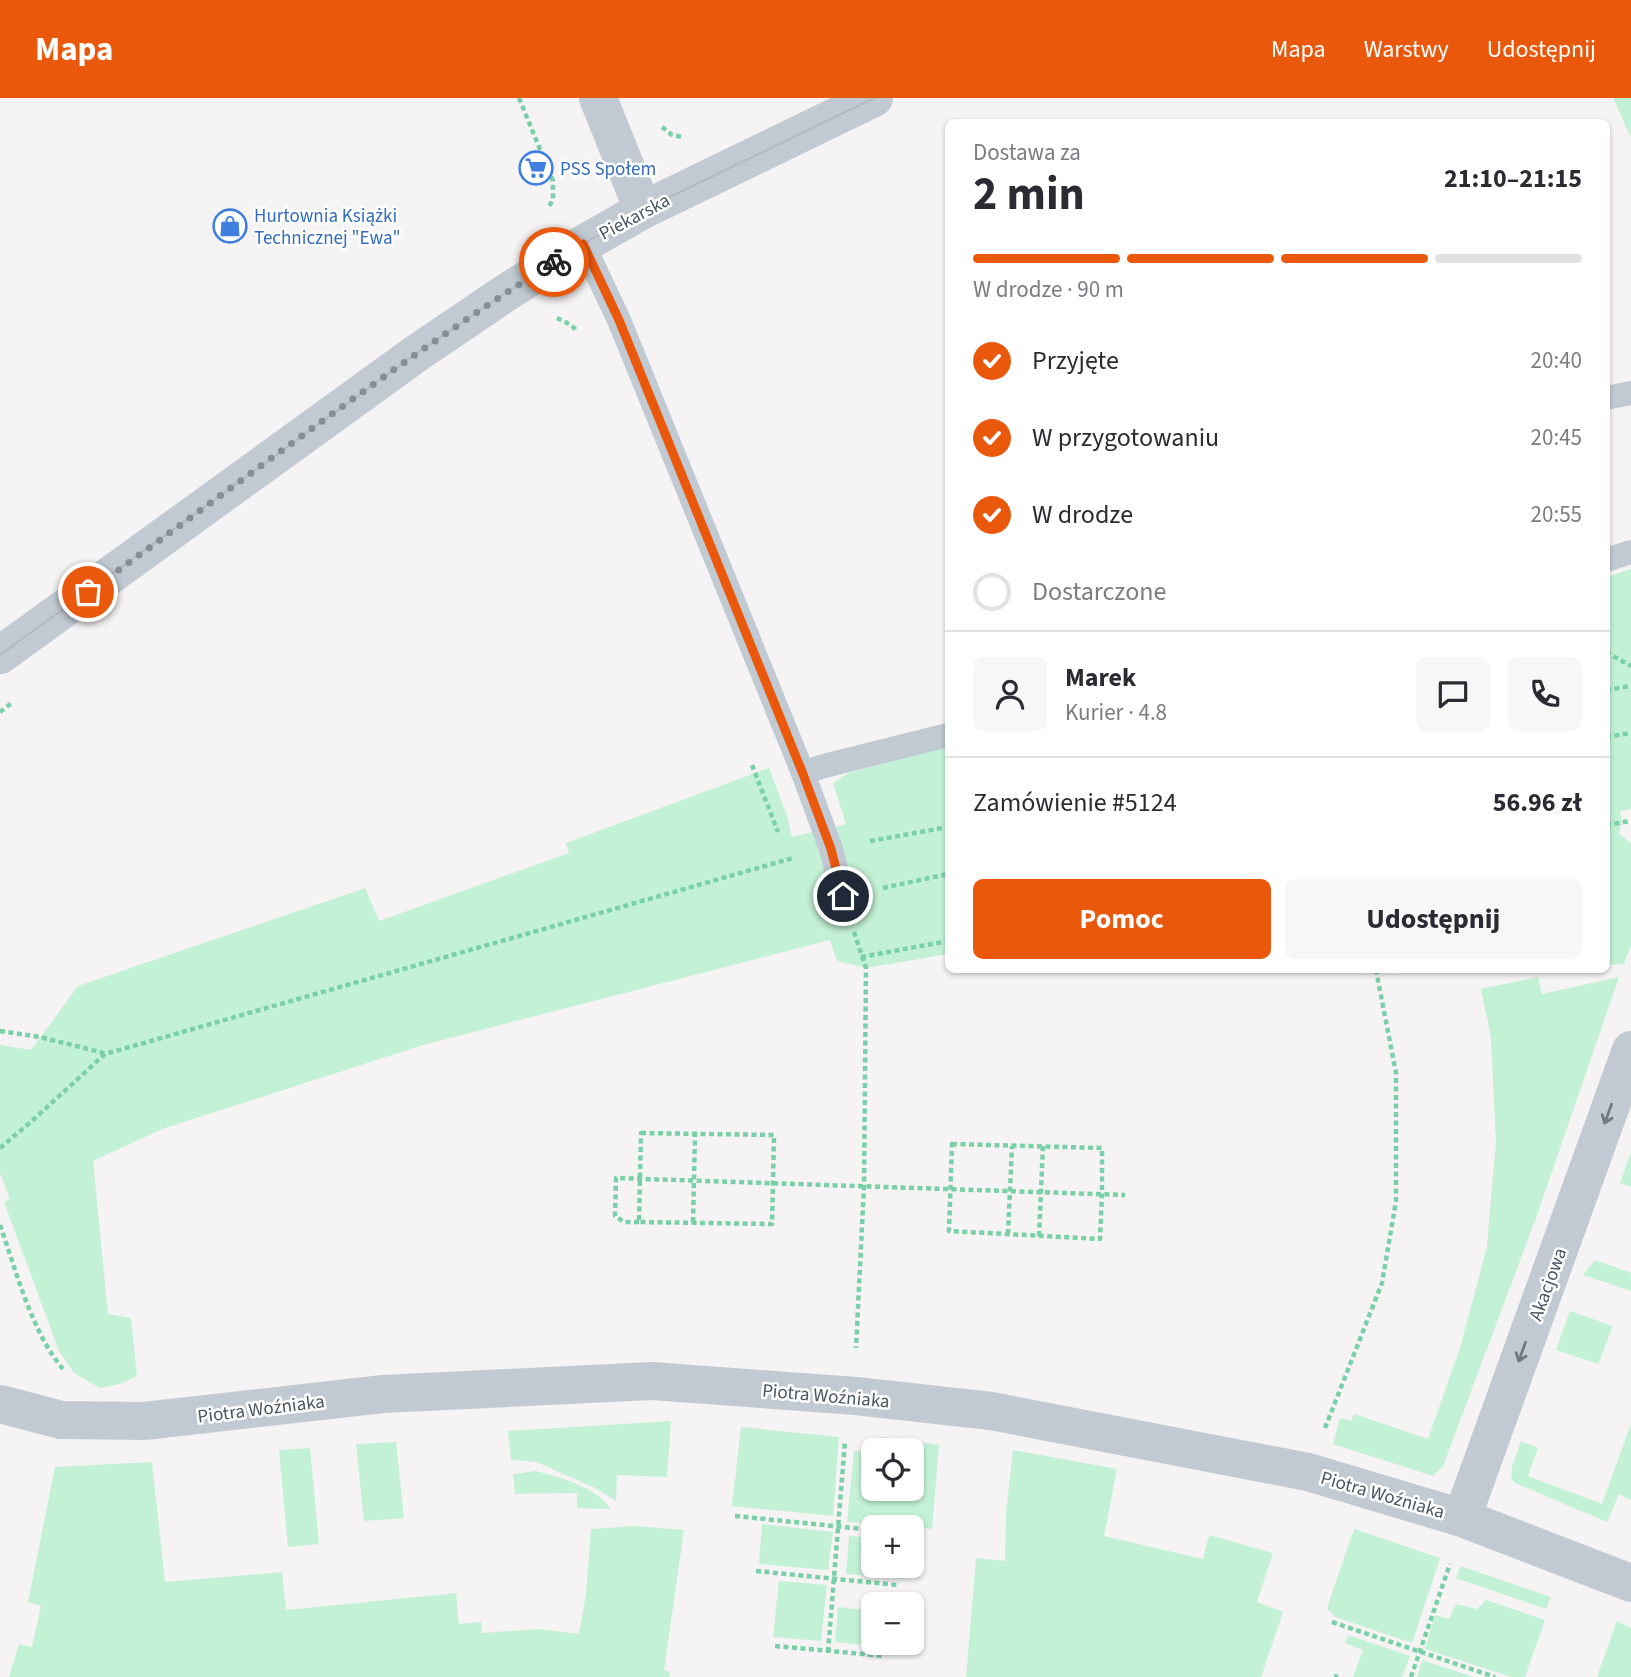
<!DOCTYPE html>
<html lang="pl">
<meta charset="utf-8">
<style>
:root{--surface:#fff;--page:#f7f7f7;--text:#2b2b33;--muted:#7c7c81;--line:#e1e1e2;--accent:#ea580c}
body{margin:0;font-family:"Source Sans 3",sans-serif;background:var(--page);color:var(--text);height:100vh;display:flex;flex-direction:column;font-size:26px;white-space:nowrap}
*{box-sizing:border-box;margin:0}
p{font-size:23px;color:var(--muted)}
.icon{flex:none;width:38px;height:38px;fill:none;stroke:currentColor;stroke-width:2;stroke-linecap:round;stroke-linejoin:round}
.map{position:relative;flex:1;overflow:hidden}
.panel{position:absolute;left:945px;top:21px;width:665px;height:854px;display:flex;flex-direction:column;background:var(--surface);border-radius:10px;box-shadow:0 2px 5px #0004}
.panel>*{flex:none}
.controls{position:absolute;left:861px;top:1340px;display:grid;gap:14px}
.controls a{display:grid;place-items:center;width:63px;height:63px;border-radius:10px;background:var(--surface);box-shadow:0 2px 5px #0004;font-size:35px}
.pin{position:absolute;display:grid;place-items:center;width:60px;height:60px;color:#fff;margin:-30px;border:4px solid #fff;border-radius:50%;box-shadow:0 2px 7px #0007}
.courier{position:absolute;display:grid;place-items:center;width:70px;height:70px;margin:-35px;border:5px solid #ea580c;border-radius:50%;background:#fff;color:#222;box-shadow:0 2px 9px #0007}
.headline em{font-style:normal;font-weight:700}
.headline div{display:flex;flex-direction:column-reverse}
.headline{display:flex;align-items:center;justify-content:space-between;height:119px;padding:0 28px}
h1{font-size:46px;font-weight:700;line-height:52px}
.bar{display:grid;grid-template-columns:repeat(4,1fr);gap:10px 7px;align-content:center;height:84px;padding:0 28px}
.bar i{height:9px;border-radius:5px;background:var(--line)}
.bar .active{background:var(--accent)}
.bar p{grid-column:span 4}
.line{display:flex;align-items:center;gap:18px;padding:0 28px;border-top:2px solid var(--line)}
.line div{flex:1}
.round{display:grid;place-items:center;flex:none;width:74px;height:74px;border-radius:10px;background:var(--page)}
ol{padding:0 28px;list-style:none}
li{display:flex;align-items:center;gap:21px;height:77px}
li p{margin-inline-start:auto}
li .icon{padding:7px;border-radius:50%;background:var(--accent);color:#fff;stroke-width:4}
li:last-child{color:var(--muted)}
li i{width:38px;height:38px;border:4px solid var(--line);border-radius:50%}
.button{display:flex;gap:14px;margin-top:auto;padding:14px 28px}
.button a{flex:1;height:80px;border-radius:10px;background:var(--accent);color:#fff;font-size:28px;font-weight:700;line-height:80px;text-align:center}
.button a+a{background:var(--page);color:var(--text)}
header{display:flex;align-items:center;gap:42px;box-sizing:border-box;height:98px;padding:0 35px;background:var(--accent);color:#fff}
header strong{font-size:33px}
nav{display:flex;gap:38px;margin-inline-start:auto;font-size:24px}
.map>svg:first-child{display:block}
.green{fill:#c3f1d5}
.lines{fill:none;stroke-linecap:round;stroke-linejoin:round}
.path{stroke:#7ad0a6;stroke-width:4.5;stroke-dasharray:5 3.5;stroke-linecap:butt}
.service{stroke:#c1cad2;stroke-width:24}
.minor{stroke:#c1cad2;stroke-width:38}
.tram{stroke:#b5b8bd;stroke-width:2}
.oneway{stroke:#6e7983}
.done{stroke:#868d94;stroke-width:7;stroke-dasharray:0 12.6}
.route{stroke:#ea580c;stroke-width:9}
.labels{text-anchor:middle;stroke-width:5;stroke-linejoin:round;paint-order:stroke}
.shop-label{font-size:19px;fill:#366cbe;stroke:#fff;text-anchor:start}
.street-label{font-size:19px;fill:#4a5661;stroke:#fff}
</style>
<header>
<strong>Mapa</strong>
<nav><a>Mapa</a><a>Warstwy</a><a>Udostępnij</a></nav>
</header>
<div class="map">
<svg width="1631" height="1579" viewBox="0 0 1631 1579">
<rect width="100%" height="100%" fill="#f5f3f3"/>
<!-- green -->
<g class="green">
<path d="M 1613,0 L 1631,0 L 1631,40 Z"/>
<path d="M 1631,471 L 1631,711 L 1620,713 L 1622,724 L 1619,736 L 1631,745 L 1631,847 L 1624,866 L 1607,867 L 1607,479 Z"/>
<path d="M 948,648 L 948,856 L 866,870 L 837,863 L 830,842 L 423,947 L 162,1031 L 93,1063 L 108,1216 L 131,1220 L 137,1278 L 120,1286 L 100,1290 L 74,1275 L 59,1253 L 4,1104 L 10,1101 L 0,1075 L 0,947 L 31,952 L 78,888 L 365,790 L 379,823 L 569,755 L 566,745 L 769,670 L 787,718 L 792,739 L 846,726 L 833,685 L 848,675 Z"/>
<path d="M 1538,879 L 1542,896 L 1619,879 L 1536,1120 L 1443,1368 L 1433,1378 L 1333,1346 L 1340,1320 L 1351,1323 L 1354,1316 L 1428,1341 L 1461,1247 L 1487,1148 L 1496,1043 L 1491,940 L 1481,891 Z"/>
<path d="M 1631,1054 L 1631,1089 L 1620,1085 Z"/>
<path d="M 1595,1162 L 1631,1175 L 1631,1193 L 1583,1177 Z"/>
<path d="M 1570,1213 L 1613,1228 L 1598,1266 L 1556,1252 Z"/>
<path d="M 671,1323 L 667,1379 L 617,1377 L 616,1403 L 595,1390 L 537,1364 L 511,1362 L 508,1333 Z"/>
<path d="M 1631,1326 L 1631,1402 L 1619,1396 L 1607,1424 L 1515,1385 L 1511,1380 L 1512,1369 L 1521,1343 L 1538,1350 L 1528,1378 L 1602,1406 Z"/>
<path d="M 741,1329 L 839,1339 L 833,1418 L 732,1408 Z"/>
<path d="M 881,1339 L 939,1347 L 932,1431 L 847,1424 L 854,1353 L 873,1354 L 873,1391 L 912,1391 L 912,1353 L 880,1353 Z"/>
<path d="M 396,1344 L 404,1420 L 364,1423 L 356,1346 Z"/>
<path d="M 310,1350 L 319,1446 L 288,1449 L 279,1352 Z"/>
<path d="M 1013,1352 L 1117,1371 L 1104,1438 L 1203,1461 L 1209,1437 L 1273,1455 L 1257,1504 L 1283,1514 L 1261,1579 L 966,1579 L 976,1460 L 1005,1463 L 1006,1414 Z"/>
<path d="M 152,1364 L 165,1484 L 282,1474 L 286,1512 L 456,1495 L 459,1526 L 481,1524 L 482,1535 L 539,1531 L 579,1536 L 586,1496 L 591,1431 L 635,1428 L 684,1432 L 664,1572 L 670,1574 L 669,1579 L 9,1579 L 19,1546 L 32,1549 L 41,1508 L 28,1504 L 55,1369 Z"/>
<path d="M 536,1373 C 562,1380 594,1388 611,1411 L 577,1410 L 577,1395 L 515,1396 L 513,1376 Z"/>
<path d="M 762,1426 L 833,1434 L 828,1472 L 759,1466 Z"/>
<path d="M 1354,1431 L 1440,1460 L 1412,1545 L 1335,1519 L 1327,1510 Z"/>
<path d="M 849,1438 L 873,1440 L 873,1468 L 904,1468 L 903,1481 L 846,1476 Z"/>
<path d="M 1461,1468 L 1551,1499 L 1546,1511 L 1456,1480 Z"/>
<path d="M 779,1483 L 827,1487 L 821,1543 L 773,1539 Z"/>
<path d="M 1486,1502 L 1545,1522 L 1525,1579 L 1511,1579 L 1425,1551 L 1435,1517 L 1449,1521 L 1456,1506 L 1477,1511 Z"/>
<path d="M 838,1509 L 873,1513 L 873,1545 L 892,1545 L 891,1550 L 835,1544 Z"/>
<path d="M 1617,1523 L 1631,1530 L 1631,1579 L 1597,1579 Z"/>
<path d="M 1348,1537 L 1410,1558 L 1402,1579 L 1353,1579 L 1363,1552 L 1345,1545 Z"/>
<path d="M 1422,1562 L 1474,1579 L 1417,1579 Z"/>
</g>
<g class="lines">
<!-- path -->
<g class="path">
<path d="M 519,0 L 553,83 L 553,101 L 548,111"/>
<path d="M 662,29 L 672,37 L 682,39"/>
<path d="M 557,220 L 571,227 L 576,232"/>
<path d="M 1606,554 L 1631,568"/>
<path d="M 1606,592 L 1631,588"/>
<path d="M 0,614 L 13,604"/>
<path d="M 1606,639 L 1631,635"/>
<path d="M 752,667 L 778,734"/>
<path d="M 1606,727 L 1631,723"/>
<path d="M 870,743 L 948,729"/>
<path d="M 883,790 L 948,776"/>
<path d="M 854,834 L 866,870 L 864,1088 L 856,1250"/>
<path d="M 861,859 L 948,843"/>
<path d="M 0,933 L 40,939 L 104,955"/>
<path d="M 641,1035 L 774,1037 L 772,1126 L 639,1124 Z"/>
<path d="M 952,1046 L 1102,1050 L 1102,1096 L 1100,1141 L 949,1133 Z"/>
<path d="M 0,1050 L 33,1022 L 105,956 L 793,760"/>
<path d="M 639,1124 L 624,1124 L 615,1118 L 616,1080 L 1125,1097"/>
<path d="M 693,1124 L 695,1036"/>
<path d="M 0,1127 C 16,1172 32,1236 64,1272"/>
<path d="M 1008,1136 L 1012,1048"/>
<path d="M 1039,1138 L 1043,1048"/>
<path d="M 1325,1330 L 1382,1185 L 1396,1103 L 1396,975 L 1376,872"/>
<path d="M 735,1418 L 873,1432"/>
<path d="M 912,1437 L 924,1438"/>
<path d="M 756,1473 L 897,1487"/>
<path d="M 1332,1524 L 1495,1579"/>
<path d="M 775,1548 L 885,1558"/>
<path d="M 828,1554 L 845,1343"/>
<path d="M 1334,1578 L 1338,1579"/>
<path d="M 1411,1579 L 1450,1466"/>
</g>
<!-- service -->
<g class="service">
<path d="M 583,146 L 619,222 L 803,675 L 831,751 L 843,798"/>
<path d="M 1606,300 L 1631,295"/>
<path d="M 1606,462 L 1631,454"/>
<path d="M 803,675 L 824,668 L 948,637"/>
</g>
<!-- minor -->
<g class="minor">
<path d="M 598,0 L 643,112"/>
<path d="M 0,557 L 417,255 L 504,196 L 583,146 L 643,112 L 874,0"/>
<path d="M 0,1306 L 61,1322 L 144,1323 L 383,1296 L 652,1283 L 856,1298 L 991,1313 L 1308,1374 L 1462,1420 L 1631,1485"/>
<path d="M 1462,1420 L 1631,952"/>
</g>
<!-- tram -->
<path class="tram" d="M 0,557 L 417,255 L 504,196 L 583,146 L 643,112 L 874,0"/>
</g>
<!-- one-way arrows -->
<defs><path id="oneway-shaft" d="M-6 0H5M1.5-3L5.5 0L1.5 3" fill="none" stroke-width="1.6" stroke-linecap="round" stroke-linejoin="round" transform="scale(1.75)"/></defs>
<g class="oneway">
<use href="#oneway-shaft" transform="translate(1608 1016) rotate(110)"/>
<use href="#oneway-shaft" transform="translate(1522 1254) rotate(110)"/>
</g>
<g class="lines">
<!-- done -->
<path class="done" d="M 88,494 C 243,383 393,266 554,164"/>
<!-- route -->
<path class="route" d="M 554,164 L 583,146 L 619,222 L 803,676 L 831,751 L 843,798"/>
</g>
<!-- icons -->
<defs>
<symbol id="supermarket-ring" viewBox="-11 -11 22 22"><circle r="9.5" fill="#fff" stroke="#3f7fe0" stroke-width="1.5"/><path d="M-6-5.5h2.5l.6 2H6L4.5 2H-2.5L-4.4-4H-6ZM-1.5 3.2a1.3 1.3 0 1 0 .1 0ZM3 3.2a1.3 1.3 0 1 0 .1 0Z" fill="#3f7fe0"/></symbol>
<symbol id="shop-ring" viewBox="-11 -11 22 22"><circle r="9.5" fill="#fff" stroke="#3f7fe0" stroke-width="1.5"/><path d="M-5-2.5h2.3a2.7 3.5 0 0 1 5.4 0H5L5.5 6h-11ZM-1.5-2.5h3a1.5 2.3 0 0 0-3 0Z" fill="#3f7fe0"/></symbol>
</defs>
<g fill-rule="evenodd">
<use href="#supermarket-ring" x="517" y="51" width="38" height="38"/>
<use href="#shop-ring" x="211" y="109" width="38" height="38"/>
</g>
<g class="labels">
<!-- shop labels -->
<g class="shop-label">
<text x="560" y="77">PSS Społem</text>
<text x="254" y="124">Hurtownia Książki<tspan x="254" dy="22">Technicznej "Ewa"</tspan></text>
</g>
<!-- street labels -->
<g class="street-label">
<text transform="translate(634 118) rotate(-28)" y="7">Piekarska</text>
<text transform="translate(1547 1186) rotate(-70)" y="7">Akacjowa</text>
<text transform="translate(826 1297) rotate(5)" y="7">Piotra Woźniaka</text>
<text transform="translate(261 1310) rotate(-7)" y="7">Piotra Woźniaka</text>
<text transform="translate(1383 1396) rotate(16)" y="7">Piotra Woźniaka</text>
</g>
</g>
</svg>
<div class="controls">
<a><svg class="icon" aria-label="locate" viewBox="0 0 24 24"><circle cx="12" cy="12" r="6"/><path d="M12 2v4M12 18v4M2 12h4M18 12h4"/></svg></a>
<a>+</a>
<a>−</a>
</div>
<div class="pin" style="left:88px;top:494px;background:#ea580c"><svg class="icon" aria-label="bag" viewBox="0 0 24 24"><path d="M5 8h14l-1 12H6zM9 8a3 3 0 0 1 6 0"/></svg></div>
<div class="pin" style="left:843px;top:798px;background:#1f2937"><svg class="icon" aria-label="home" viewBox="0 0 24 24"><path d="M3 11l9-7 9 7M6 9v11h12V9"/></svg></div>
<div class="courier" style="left:554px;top:164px"><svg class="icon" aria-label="bike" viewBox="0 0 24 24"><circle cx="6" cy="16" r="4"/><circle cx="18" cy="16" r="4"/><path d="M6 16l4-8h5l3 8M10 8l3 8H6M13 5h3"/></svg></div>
<section class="panel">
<div class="headline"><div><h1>2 min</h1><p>Dostawa za</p></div><em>21:10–21:15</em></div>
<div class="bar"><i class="active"></i><i class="active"></i><i class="active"></i><i></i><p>W drodze · 90 m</p></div>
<ol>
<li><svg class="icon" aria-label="check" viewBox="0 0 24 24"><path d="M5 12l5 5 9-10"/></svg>Przyjęte<p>20:40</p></li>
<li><svg class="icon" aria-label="check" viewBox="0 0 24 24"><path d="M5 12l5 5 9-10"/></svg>W przygotowaniu<p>20:45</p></li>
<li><svg class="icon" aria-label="check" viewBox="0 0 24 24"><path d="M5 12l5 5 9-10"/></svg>W drodze<p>20:55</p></li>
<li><i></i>Dostarczone</li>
</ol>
<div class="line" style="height:126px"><a class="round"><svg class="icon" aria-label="person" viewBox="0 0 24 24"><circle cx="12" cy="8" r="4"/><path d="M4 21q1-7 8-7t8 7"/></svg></a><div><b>Marek</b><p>Kurier · 4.8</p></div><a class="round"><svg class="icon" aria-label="chat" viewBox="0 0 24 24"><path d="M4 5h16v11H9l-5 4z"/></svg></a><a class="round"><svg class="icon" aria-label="phone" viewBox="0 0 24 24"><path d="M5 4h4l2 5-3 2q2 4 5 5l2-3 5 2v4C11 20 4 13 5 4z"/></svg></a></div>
<div class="line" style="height:91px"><div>Zamówienie #5124</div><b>56.96 zł</b></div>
<div class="button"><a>Pomoc</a><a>Udostępnij</a></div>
</section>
</div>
